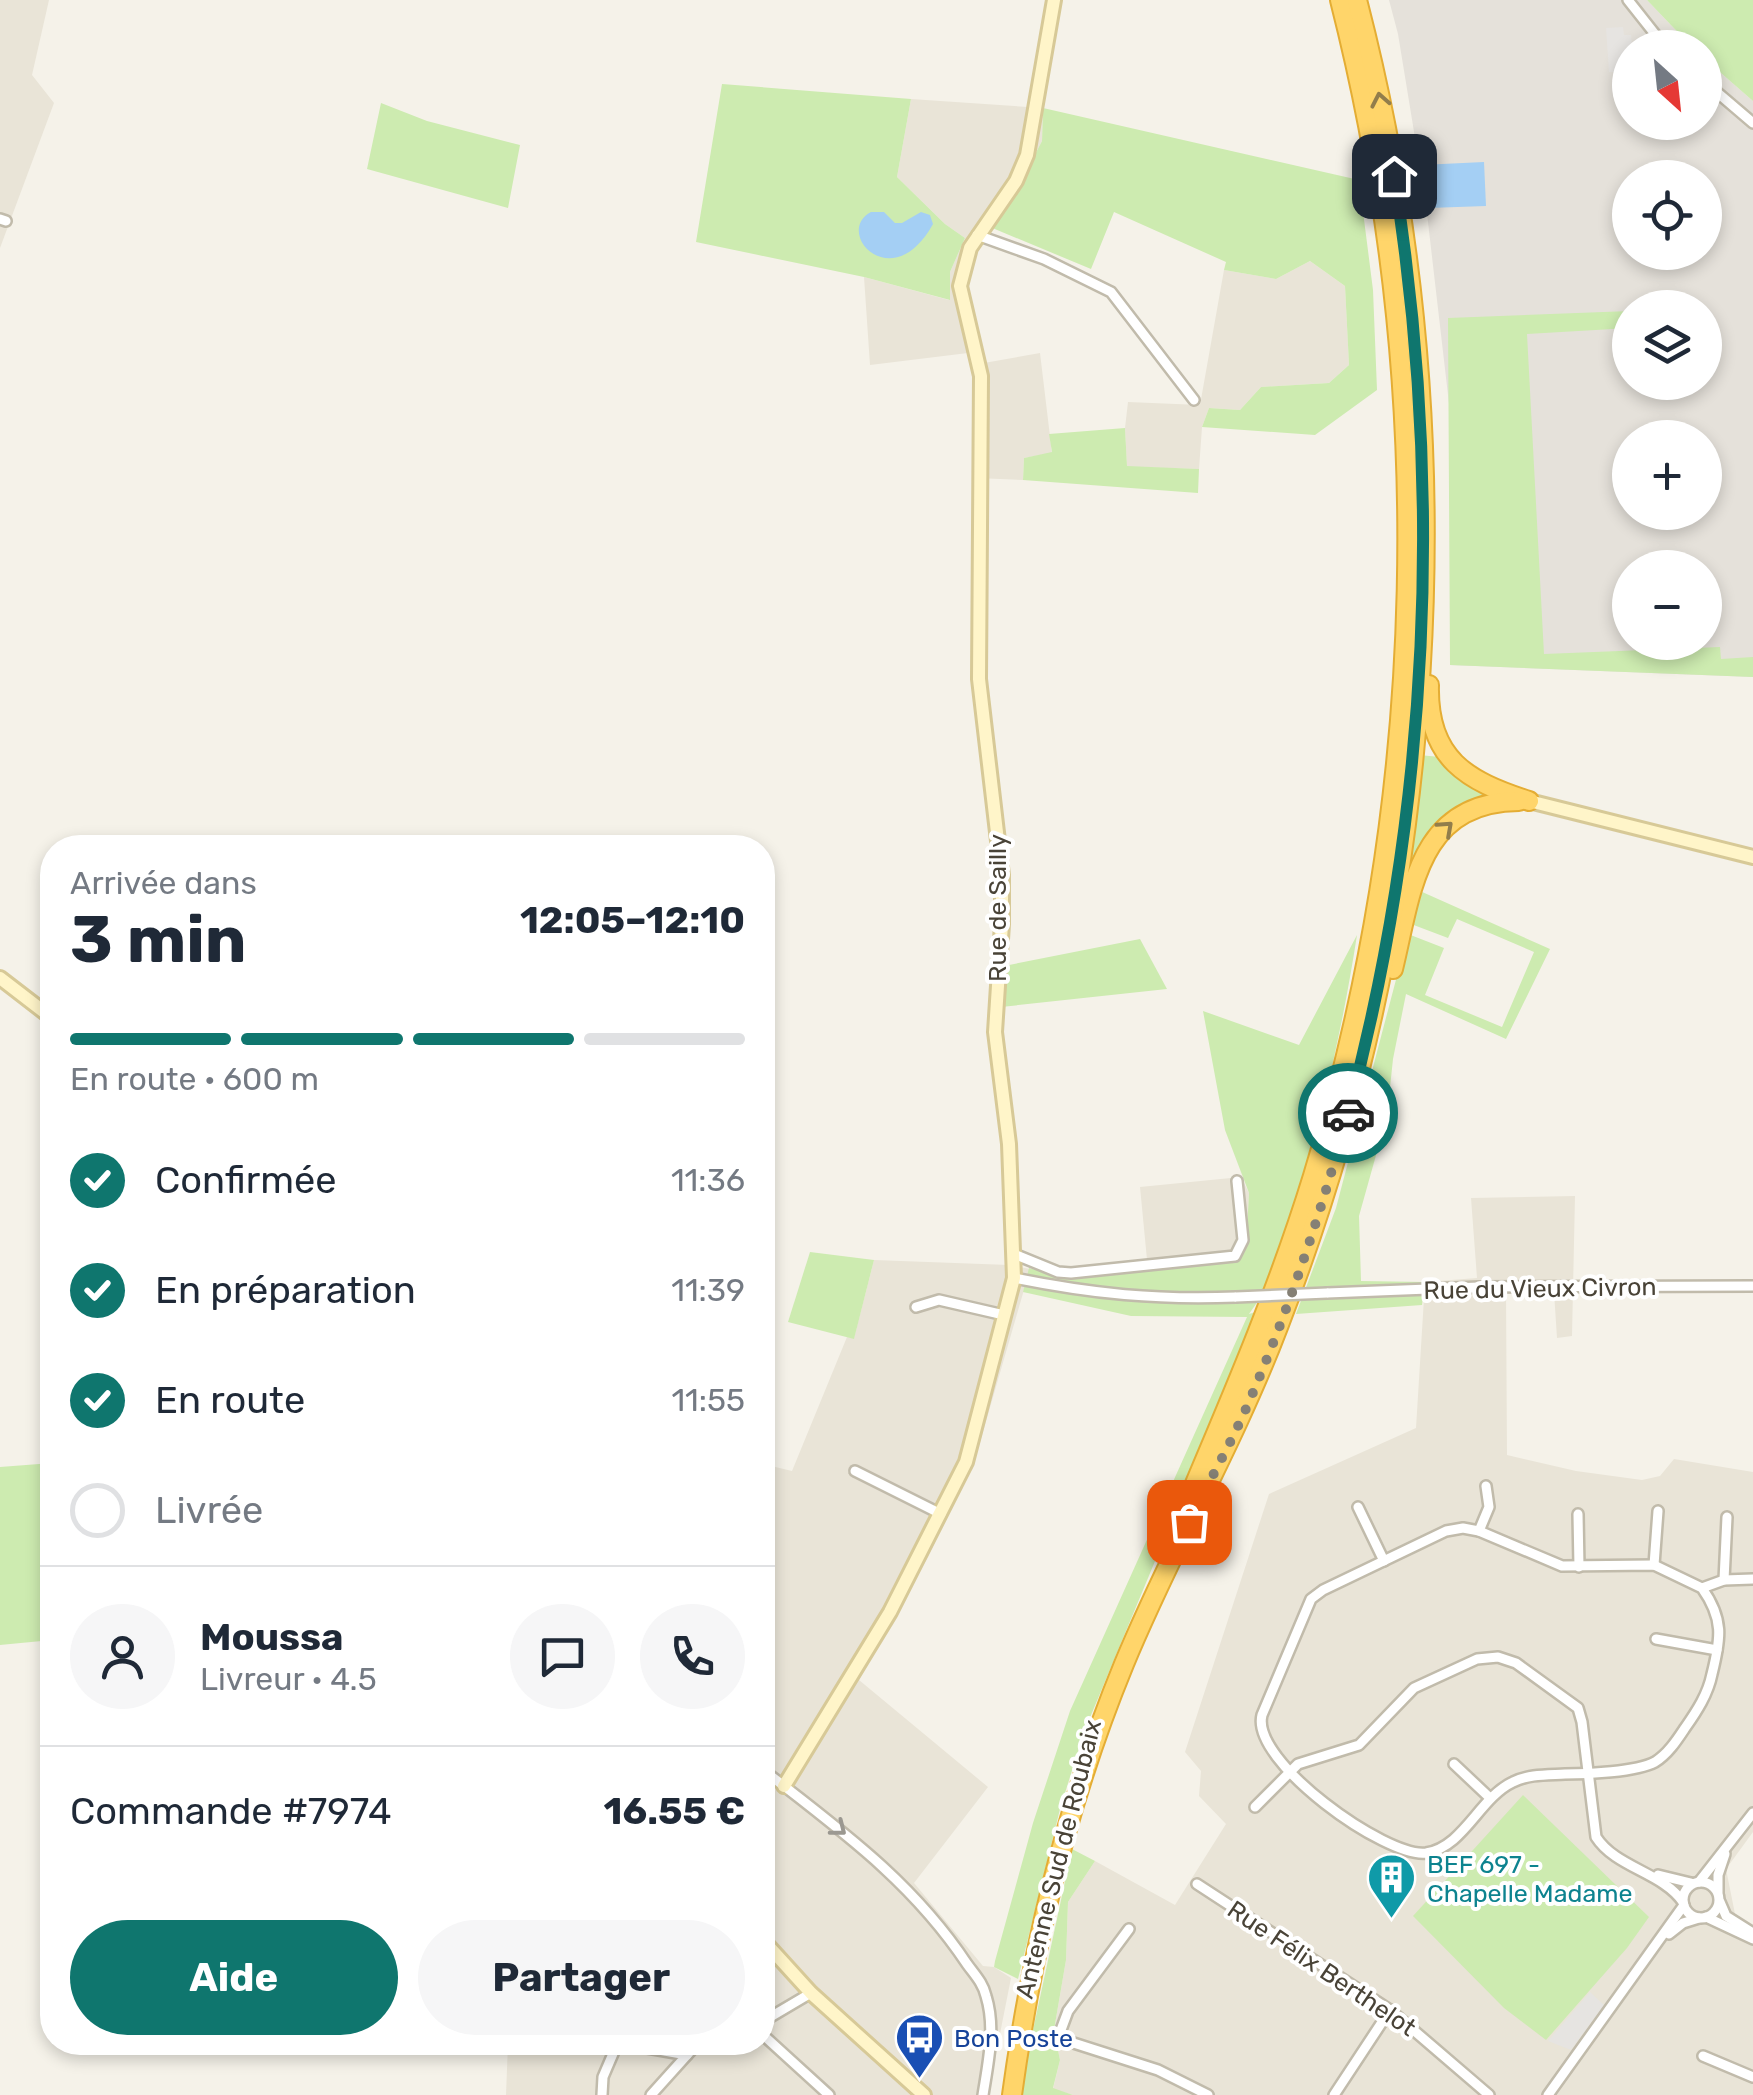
<!DOCTYPE html>
<html lang="fr">
<meta charset="utf-8">
<style>
:root{--surface:#fff;--page:#f6f6f7;--text:#1f2937;--muted:#747a83;--line:#e0e1e3;--accent:#0f766e}
body{margin:0;font-family:Rubik,sans-serif;background:var(--page);color:var(--text);height:100vh;display:flex;flex-direction:column;font-size:38px;white-space:nowrap}
*{box-sizing:border-box;margin:0}
p{font-size:32px;color:var(--muted)}
.icon{flex:none;width:55px;height:55px;fill:none;stroke:currentColor;stroke-width:2;stroke-linecap:round;stroke-linejoin:round}
.map{position:relative;flex:1;overflow:hidden}
.panel{position:absolute;left:40px;top:835px;width:735px;height:1220px;display:flex;flex-direction:column;background:var(--surface);border-radius:40px;box-shadow:0 5px 15px #0003}
.panel>*{flex:none}
.needle{width:65px;rotate:153deg}
.controls{position:absolute;left:1612px;top:30px;display:grid;gap:20px}
.controls a{display:grid;place-items:center;width:110px;height:110px;border-radius:50%;background:var(--surface);box-shadow:0 5px 15px #0003;font-size:50px}
.pin{position:absolute;display:grid;place-items:center;width:85px;height:85px;color:#fff;margin:-42px;border-radius:20px;box-shadow:0 5px 15px #0006}
.courier{position:absolute;display:grid;place-items:center;width:100px;height:100px;margin:-50px;border:8px solid #0f766e;border-radius:50%;background:#fff;color:#222;box-shadow:0 2px 12px #0007}
.overview em{font-style:normal;font-weight:700}
.overview div{display:flex;flex-direction:column-reverse}
.overview{display:flex;align-items:center;justify-content:space-between;height:170px;padding:0 30px}
h1{font-size:65px;font-weight:700;line-height:75px}
.bar{display:grid;grid-template-columns:repeat(4,1fr);gap:15px 10px;align-content:center;height:120px;padding:0 30px}
.bar i{height:12px;border-radius:8px;background:var(--line)}
.bar .active{background:var(--accent)}
.bar p{grid-column:span 4}
.line{display:flex;align-items:center;gap:25px;padding:0 30px;border-top:2px solid var(--line)}
.line div{flex:1}
.round{display:grid;place-items:center;flex:none;width:105px;height:105px;border-radius:52px;background:var(--page)}
ol{padding:0 30px;list-style:none}
li{display:flex;align-items:center;gap:30px;height:110px}
li p{margin-inline-start:auto}
li .icon{padding:10px;border-radius:50%;background:var(--accent);color:#fff;stroke-width:4}
li:last-child{color:var(--muted)}
li i{width:55px;height:55px;border:5px solid var(--line);border-radius:50%}
.action{display:flex;gap:20px;margin-top:auto;padding:20px 30px}
.action a{flex:1;height:115px;border-radius:60px;background:var(--accent);color:#fff;font-size:40px;font-weight:700;line-height:115px;text-align:center}
.action a+a{background:var(--page);color:var(--text)}
.map>svg:first-child{display:block}
.residential{fill:#e9e4d7}
.industrial{fill:#e5e1da;fill-rule:evenodd}
.green{fill:#cdebb0}
.parking{fill:#e6e4e1}
.water{fill:#a4cff4}
.lines{fill:none;stroke-linecap:round;stroke-linejoin:round}
.street-casing{stroke:#c1bbab;stroke-width:14}
.secondary-casing{stroke:#d7c997;stroke-width:18}
.highway-casing{stroke:#e4ad34;stroke-width:22}
.street{stroke:#fff;stroke-width:9}
.secondary{stroke:#fff5c9;stroke-width:12}
.highway{stroke:#ffd56a;stroke-width:18}
.street-bridge-casing{stroke:#c1bbab;stroke-width:14;stroke-linecap:butt}
.street-bridge{stroke:#fff;stroke-width:9}
.oneway{stroke:#927d4b}
.oneway2{stroke:#9b9891}
.done{stroke:#858075;stroke-width:10;stroke-dasharray:0 18}
.route{stroke:#0f766e;stroke-width:12}
.labels{text-anchor:middle;stroke-width:8;stroke-linejoin:round;paint-order:stroke}
.street-label{font-size:25px;fill:#494337;stroke:#fff}
.culture-label{font-size:25px;fill:#0d838f;stroke:#fff;text-anchor:start}
.transit-label{font-size:25px;fill:#164399;stroke:#fff;text-anchor:start}
</style>
<div class="map">
<svg width="1753" height="2095" viewBox="0 0 1753 2095">
<rect width="100%" height="100%" fill="#f5f2e9"/>
<!-- residential -->
<g class="residential">
<path d="M 0,0 L 49,0 L 32,75 L 54,103 L 0,248 Z"/>
<path d="M 911,99 L 1043,108 L 1042,141 L 1015,193 L 971,257 L 964,278 L 984,363 L 1040,353 L 1052,453 L 1024,458 L 1023,480 L 976,478 L 977,388 L 968,353 L 870,365 L 864,277 L 949,300 L 950,272 L 965,238 L 945,224 L 897,177 Z"/>
<path d="M 1310,261 L 1345,286 L 1349,365 L 1329,383 L 1261,387 L 1240,410 L 1209,408 L 1202,427 L 1199,469 L 1127,467 L 1125,428 L 1128,402 L 1200,405 L 1224,270 L 1276,279 Z"/>
<path d="M 1241,1177 L 1249,1193 L 1246,1248 L 1238,1260 L 1148,1270 L 1140,1187 Z"/>
<path d="M 1575,1196 L 1572,1336 L 1557,1338 L 1554,1292 L 1506,1293 L 1507,1455 L 1576,1471 L 1642,1480 L 1660,1476 L 1674,1459 L 1753,1472 L 1753,1832 L 1726,1869 L 1736,1919 L 1753,1927 L 1753,2095 L 1073,2095 L 1053,2089 L 1060,2060 L 1054,2030 L 1066,1960 L 1068,1902 L 1095,1861 L 1175,1905 L 1226,1824 L 1199,1796 L 1201,1771 L 1185,1752 L 1269,1494 L 1416,1428 L 1425,1282 L 1477,1278 L 1471,1198 Z"/>
<path d="M 874,1260 L 1009,1265 L 1030,1269 L 976,1456 L 928,1557 L 859,1680 L 988,1787 L 914,1883 L 983,1966 L 994,1967 L 1011,1978 L 996,2054 L 985,2055 L 976,2095 L 506,2095 L 508,2043 L 762,2042 L 763,1464 L 792,1471 L 847,1337 L 854,1338 Z"/>
</g>
<!-- industrial -->
<path class="industrial" d="M 1389,0 L 1647,0 L 1692,47 L 1630,48 L 1630,122 L 1705,122 L 1705,59 L 1753,101 L 1753,677 L 1450,665 L 1453,438 L 1426,205 L 1398,34 ZM 1630,178 L 1705,178 L 1705,252 L 1630,252 ZM 1630,308 L 1705,308 L 1705,382 L 1630,382 ZM 1630,438 L 1705,438 L 1705,512 L 1630,512 ZM 1630,568 L 1705,568 L 1705,642 L 1630,642 Z"/>
<!-- green -->
<g class="green">
<path d="M 1647,0 L 1753,0 L 1753,101 L 1705,59 L 1705,48 L 1692,47 Z"/>
<path d="M 722,84 L 911,99 L 897,177 L 945,224 L 965,238 L 950,272 L 950,300 L 864,277 L 696,242 Z"/>
<path d="M 381,103 L 427,121 L 520,145 L 508,208 L 367,169 Z"/>
<path d="M 1043,108 L 1359,180 L 1373,290 L 1377,390 L 1315,435 L 1202,427 L 1209,408 L 1240,410 L 1261,387 L 1329,383 L 1349,365 L 1345,286 L 1310,261 L 1276,279 L 1224,270 L 1226,262 L 1114,212 L 1091,269 L 990,227 L 1015,193 L 1042,141 Z"/>
<path d="M 1630,311 L 1630,328 L 1527,334 L 1544,654 L 1720,647 L 1721,659 L 1753,657 L 1753,677 L 1450,665 L 1448,318 Z"/>
<path d="M 1125,428 L 1127,466 L 1199,469 L 1198,493 L 1023,480 L 1024,458 L 1052,452 L 1049,434 Z"/>
<path d="M 1419,755 L 1440,757 L 1460,779 L 1491,794 L 1491,799 L 1468,805 L 1407,885 L 1403,885 Z"/>
<path d="M 1420,891 L 1550,949 L 1506,1039 L 1406,994 L 1393,1059 L 1387,1116 L 1359,1216 L 1361,1281 L 1425,1282 L 1422,1305 L 1296,1314 L 1336,1208 L 1408,934 L 1444,948 L 1425,995 L 1502,1027 L 1534,952 L 1457,919 L 1448,938 L 1411,924 Z"/>
<path d="M 1357,935 C 1344,1019 1326,1099 1303,1181 C 1289,1229 1279,1274 1249,1314 L 1259,1311 L 1084,1732 L 1060,1809 L 1018,1979 L 994,1967 L 995,1961 L 1033,1823 L 1070,1711 L 1247,1317 L 1131,1316 L 1023,1292 L 1029,1268 L 1065,1278 L 1238,1260 L 1246,1248 L 1249,1193 L 1225,1130 L 1203,1011 L 1299,1045 Z"/>
<path d="M 1140,939 L 1167,989 L 1001,1007 L 1004,966 Z"/>
<path d="M 810,1252 L 874,1260 L 854,1339 L 788,1322 Z"/>
<path d="M 52,1463 L 52,1640 L 0,1645 L 0,1467 Z"/>
<path d="M 1523,1795 L 1649,1917 L 1627,1948 L 1546,2040 L 1504,2008 L 1413,1916 Z"/>
<path d="M 1072,1849 L 1095,1861 L 1068,1902 L 1066,1960 L 1054,2030 L 1060,2060 L 1053,2088 L 1073,2095 L 1019,2095 Z"/>
</g>
<!-- parking -->
<g class="parking">
<path d="M 1623,27 L 1624,35 L 1631,35 L 1632,46 L 1639,39 L 1647,47 L 1630,48 L 1630,72 L 1609,72 L 1606,28 Z"/>
<path d="M 1590,1992 L 1604,2005 L 1571,2050 L 1548,2041 Z"/>
</g>
<!-- water -->
<g class="water">
<path d="M 1484,162 L 1486,206 L 1429,208 L 1421,165 Z"/>
<path d="M 871,212 L 884,212 L 895,223 L 902,223 L 921,212 L 930,215 L 933,224 C 892,298 833,232 871,212 Z"/>
</g>
<g class="lines">
<defs>
<g id="street">
<path d="M 1628,0 L 1666,48"/>
<path d="M 1705,82 L 1753,123"/>
<path d="M 0,219 L 6,221"/>
<path d="M 977,235 L 1044,259 L 1111,292 L 1194,400"/>
<path d="M 1014,1254 L 1058,1272 L 1071,1273 L 1235,1256 L 1243,1240 L 1237,1181"/>
<path d="M 1014,1278 C 1093,1294 1156,1300 1236,1297"/>
<path d="M 1327,1293 L 1479,1287 L 1753,1286"/>
<path d="M 916,1307 L 939,1300 L 1004,1315"/>
<path d="M 855,1471 L 941,1514"/>
<path d="M 1358,1507 L 1384,1561"/>
<path d="M 1578,1514 L 1579,1567"/>
<path d="M 1479,1531 L 1489,1507 L 1486,1486"/>
<path d="M 1654,1565 L 1658,1511"/>
<path d="M 1724,1580 L 1727,1517"/>
<path d="M 1702,1588 C 1724,1619 1721,1638 1712,1674 C 1708,1694 1697,1711 1685,1728 C 1677,1740 1668,1754 1655,1762 C 1636,1772 1587,1774 1565,1774 C 1547,1775 1529,1774 1513,1782 C 1479,1798 1464,1847 1426,1853 C 1386,1858 1250,1761 1262,1715 L 1311,1599 L 1323,1590 L 1446,1531 L 1463,1528 L 1479,1531 L 1562,1566 L 1654,1565 L 1702,1588 L 1724,1580 L 1753,1579"/>
<path d="M 1656,1639 L 1717,1650"/>
<path d="M 1454,1764 L 1490,1798"/>
<path d="M 762,1769 C 839,1829 912,1881 967,1964 C 975,1975 983,1983 986,1996 C 996,2028 988,2063 983,2095"/>
<path d="M 1255,1807 L 1298,1764 L 1359,1745 L 1414,1688 L 1477,1659 L 1498,1657 L 1516,1663 L 1578,1708 L 1582,1722 L 1596,1837 C 1616,1868 1662,1872 1683,1902"/>
<path d="M 1658,1875 L 1691,1883"/>
<circle cx="1701" cy="1900" r="18"/>
<path d="M 1699,1882 L 1753,1813"/>
<path d="M 1197,1884 L 1390,2010 L 1489,2095"/>
<path d="M 1718,1892 L 1718,1875 L 1725,1854"/>
<path d="M 1720,1902 L 1726,1916 L 1753,1933"/>
<path d="M 1706,1917 L 1753,1939"/>
<path d="M 1129,1929 L 1068,2011 L 1058,2038 L 1158,2070 L 1208,2095"/>
<path d="M 1669,1934 L 1683,1923 L 1699,1918"/>
<path d="M 762,2022 L 811,1993"/>
<path d="M 762,2034 L 829,2095"/>
<path d="M 619,2043 L 687,2055 L 651,2095"/>
<path d="M 521,2044 L 545,2042"/>
<path d="M 687,2055 L 699,2042"/>
<path d="M 1703,2056 L 1753,2077"/>
<path d="M 602,2095 L 603,2077 L 618,2042"/>
<path d="M 1334,2095 L 1390,2010"/>
<path d="M 1548,2095 L 1684,1905"/>
</g>
<g id="secondary">
<path d="M 1529,801 L 1753,857"/>
<path d="M 0,978 L 52,1018"/>
<path d="M 784,1786 L 890,1612 L 966,1462 L 1014,1278 L 1009,1144 L 995,1032 L 1002,924 L 1002,875 L 979,679 L 981,376 L 960,286 L 970,248 L 1016,181 L 1027,155 L 1054,0"/>
<path d="M 762,1939 L 811,1993 L 924,2095"/>
</g>
<g id="highway">
<path d="M 1429,685 C 1427,759 1467,781 1529,801"/>
<path d="M 1393,969 C 1412,891 1417,802 1519,801"/>
<path d="M 1188,1500 C 1233,1394 1279,1287 1313,1176 C 1429,796 1438,385 1340,0"/>
<path d="M 1012,2095 C 1032,1949 1068,1800 1124,1664 C 1171,1550 1234,1443 1278,1327 C 1440,909 1470,435 1357,0"/>
</g>
</defs>
<!-- street casing -->
<use href="#street" class="street-casing"/>
<!-- secondary casing -->
<use href="#secondary" class="secondary-casing"/>
<!-- highway casing -->
<use href="#highway" class="highway-casing"/>
<!-- street -->
<use href="#street" class="street"/>
<!-- secondary -->
<use href="#secondary" class="secondary"/>
<!-- highway -->
<use href="#highway" class="highway"/>
<defs>
<path id="street-bridge" d="M 1236,1297 L 1327,1293"/>
</defs>
<!-- street-bridge casing -->
<use href="#street-bridge" class="street-bridge-casing"/>
<!-- street-bridge -->
<use href="#street-bridge" class="street-bridge"/>
</g>
<!-- one-way arrows -->
<defs><path id="oneway-chevron" d="M-2-3.5L2.5 0L-2 3.5" fill="none" stroke-width="1.6" stroke-linecap="round" stroke-linejoin="round" transform="scale(2.5)"/></defs>
<g class="oneway">
<use href="#oneway-chevron" transform="translate(1380 100) rotate(-101)"/>
<use href="#oneway-chevron" transform="translate(1446 828) rotate(-42)"/>
</g>
<use class="oneway2" href="#oneway-chevron" transform="translate(839 1829) rotate(38)"/>
<g class="lines">
<!-- done -->
<path class="done" d="M 1189,1522 C 1207,1485 1228,1449 1245,1411 C 1287,1315 1321,1214 1348,1113"/>
<!-- route -->
<path class="route" d="M 1348,1113 C 1430,807 1444,488 1394,176"/>
</g>
<!-- icons -->
<defs>
<symbol id="building-pin" viewBox="-11 -11 22 30"><path d="M0 17L-7.5 6A9.5 9.5 0 1 1 7.5 6Z" fill="#0f9aa8" stroke="#fff"/><path d="M-4-6H4V6H1V3H-1V6H-4ZM-2.5-4.3h1.7v1.8h-1.7ZM.8-4.3h1.7v1.8H.8ZM-2.5-1h1.7V.8h-1.7ZM.8-1h1.7V.8H.8Z" fill="#fff"/></symbol>
<symbol id="bus-pin" viewBox="-11 -11 22 30"><path d="M0 17L-7.5 6A9.5 9.5 0 1 1 7.5 6Z" fill="#1a4fb4" stroke="#fff"/><path d="M-5-6H5V4H4V6H2V4H-2V6H-4V4H-5ZM-3.5-4V0h7V-4ZM-3.5 1.2v1.5H-2V1.2ZM2 1.2v1.5H3.5V1.2Z" fill="#fff"/></symbol>
</defs>
<g fill-rule="evenodd">
<use href="#building-pin" x="1364" y="1850" width="55" height="75"/>
<use href="#bus-pin" x="892" y="2010" width="55" height="75"/>
</g>
<g class="labels">
<!-- street labels -->
<g class="street-label">
<text transform="translate(997 908) rotate(-90)" y="9">Rue de Sailly</text>
<text transform="translate(1540 1288) rotate(-1)" y="9">Rue du Vieux Civron</text>
<text transform="translate(1058 1859) rotate(-76)" y="9">Antenne Sud de Roubaix</text>
<text transform="translate(1322 1968) rotate(34)" y="9">Rue Félix Berthelot</text>
</g>
<!-- culture labels -->
<g class="culture-label">
<text x="1427" y="1873">BEF 697 -<tspan x="1427" dy="29">Chapelle Madame</tspan></text>
</g>
<!-- transit labels -->
<g class="transit-label">
<text x="954" y="2047">Bon Poste</text>
</g>
</g>
</svg>
<div class="controls">
<a><svg class="needle" viewBox="-14 -14 28 28"><path d="M0-13l5 13h-10z" fill="#e53935"/><path d="M0 13l5-13h-10z" fill="#747a83"/></svg></a>
<a><svg class="icon" aria-label="locate" viewBox="0 0 24 24"><circle cx="12" cy="12" r="6"/><path d="M12 2v4M12 18v4M2 12h4M18 12h4"/></svg></a>
<a><svg class="icon" aria-label="layers" viewBox="0 0 24 24"><path d="M12 4l9 5-9 5-9-5zM3 14l9 5 9-5"/></svg></a>
<a>+</a>
<a>−</a>
</div>
<div class="pin" style="left:1189px;top:1522px;background:#ea580c"><svg class="icon" aria-label="bag" viewBox="0 0 24 24"><path d="M5 8h14l-1 12H6zM9 8a3 3 0 0 1 6 0"/></svg></div>
<div class="pin" style="left:1394px;top:176px;background:#1f2937"><svg class="icon" aria-label="home" viewBox="0 0 24 24"><path d="M3 11l9-7 9 7M6 9v11h12V9"/></svg></div>
<div class="courier" style="left:1348px;top:1113px"><svg class="icon" aria-label="car" viewBox="0 0 24 24"><path d="M5 17H2v-5l4-1 3-4h7l3 4 3 1v5h-3M9 17h6M6 11h13"/><circle cx="7" cy="17" r="2"/><circle cx="17" cy="17" r="2"/></svg></div>
<section class="panel">
<div class="overview"><div><h1>3 min</h1><p>Arrivée dans</p></div><em>12:05–12:10</em></div>
<div class="bar"><i class="active"></i><i class="active"></i><i class="active"></i><i></i><p>En route · 600 m</p></div>
<ol>
<li><svg class="icon" aria-label="check" viewBox="0 0 24 24"><path d="M5 12l5 5 9-10"/></svg>Confirmée<p>11:36</p></li>
<li><svg class="icon" aria-label="check" viewBox="0 0 24 24"><path d="M5 12l5 5 9-10"/></svg>En préparation<p>11:39</p></li>
<li><svg class="icon" aria-label="check" viewBox="0 0 24 24"><path d="M5 12l5 5 9-10"/></svg>En route<p>11:55</p></li>
<li><i></i>Livrée</li>
</ol>
<div class="line" style="height:180px"><a class="round"><svg class="icon" aria-label="person" viewBox="0 0 24 24"><circle cx="12" cy="8" r="4"/><path d="M4 21q1-7 8-7t8 7"/></svg></a><div><b>Moussa</b><p>Livreur · 4.5</p></div><a class="round"><svg class="icon" aria-label="chat" viewBox="0 0 24 24"><path d="M4 5h16v11H9l-5 4z"/></svg></a><a class="round"><svg class="icon" aria-label="phone" viewBox="0 0 24 24"><path d="M5 4h4l2 5-3 2q2 4 5 5l2-3 5 2v4C11 20 4 13 5 4z"/></svg></a></div>
<div class="line" style="height:130px"><div>Commande #7974</div><b>16.55 €</b></div>
<div class="action"><a>Aide</a><a>Partager</a></div>
</section>
</div>
